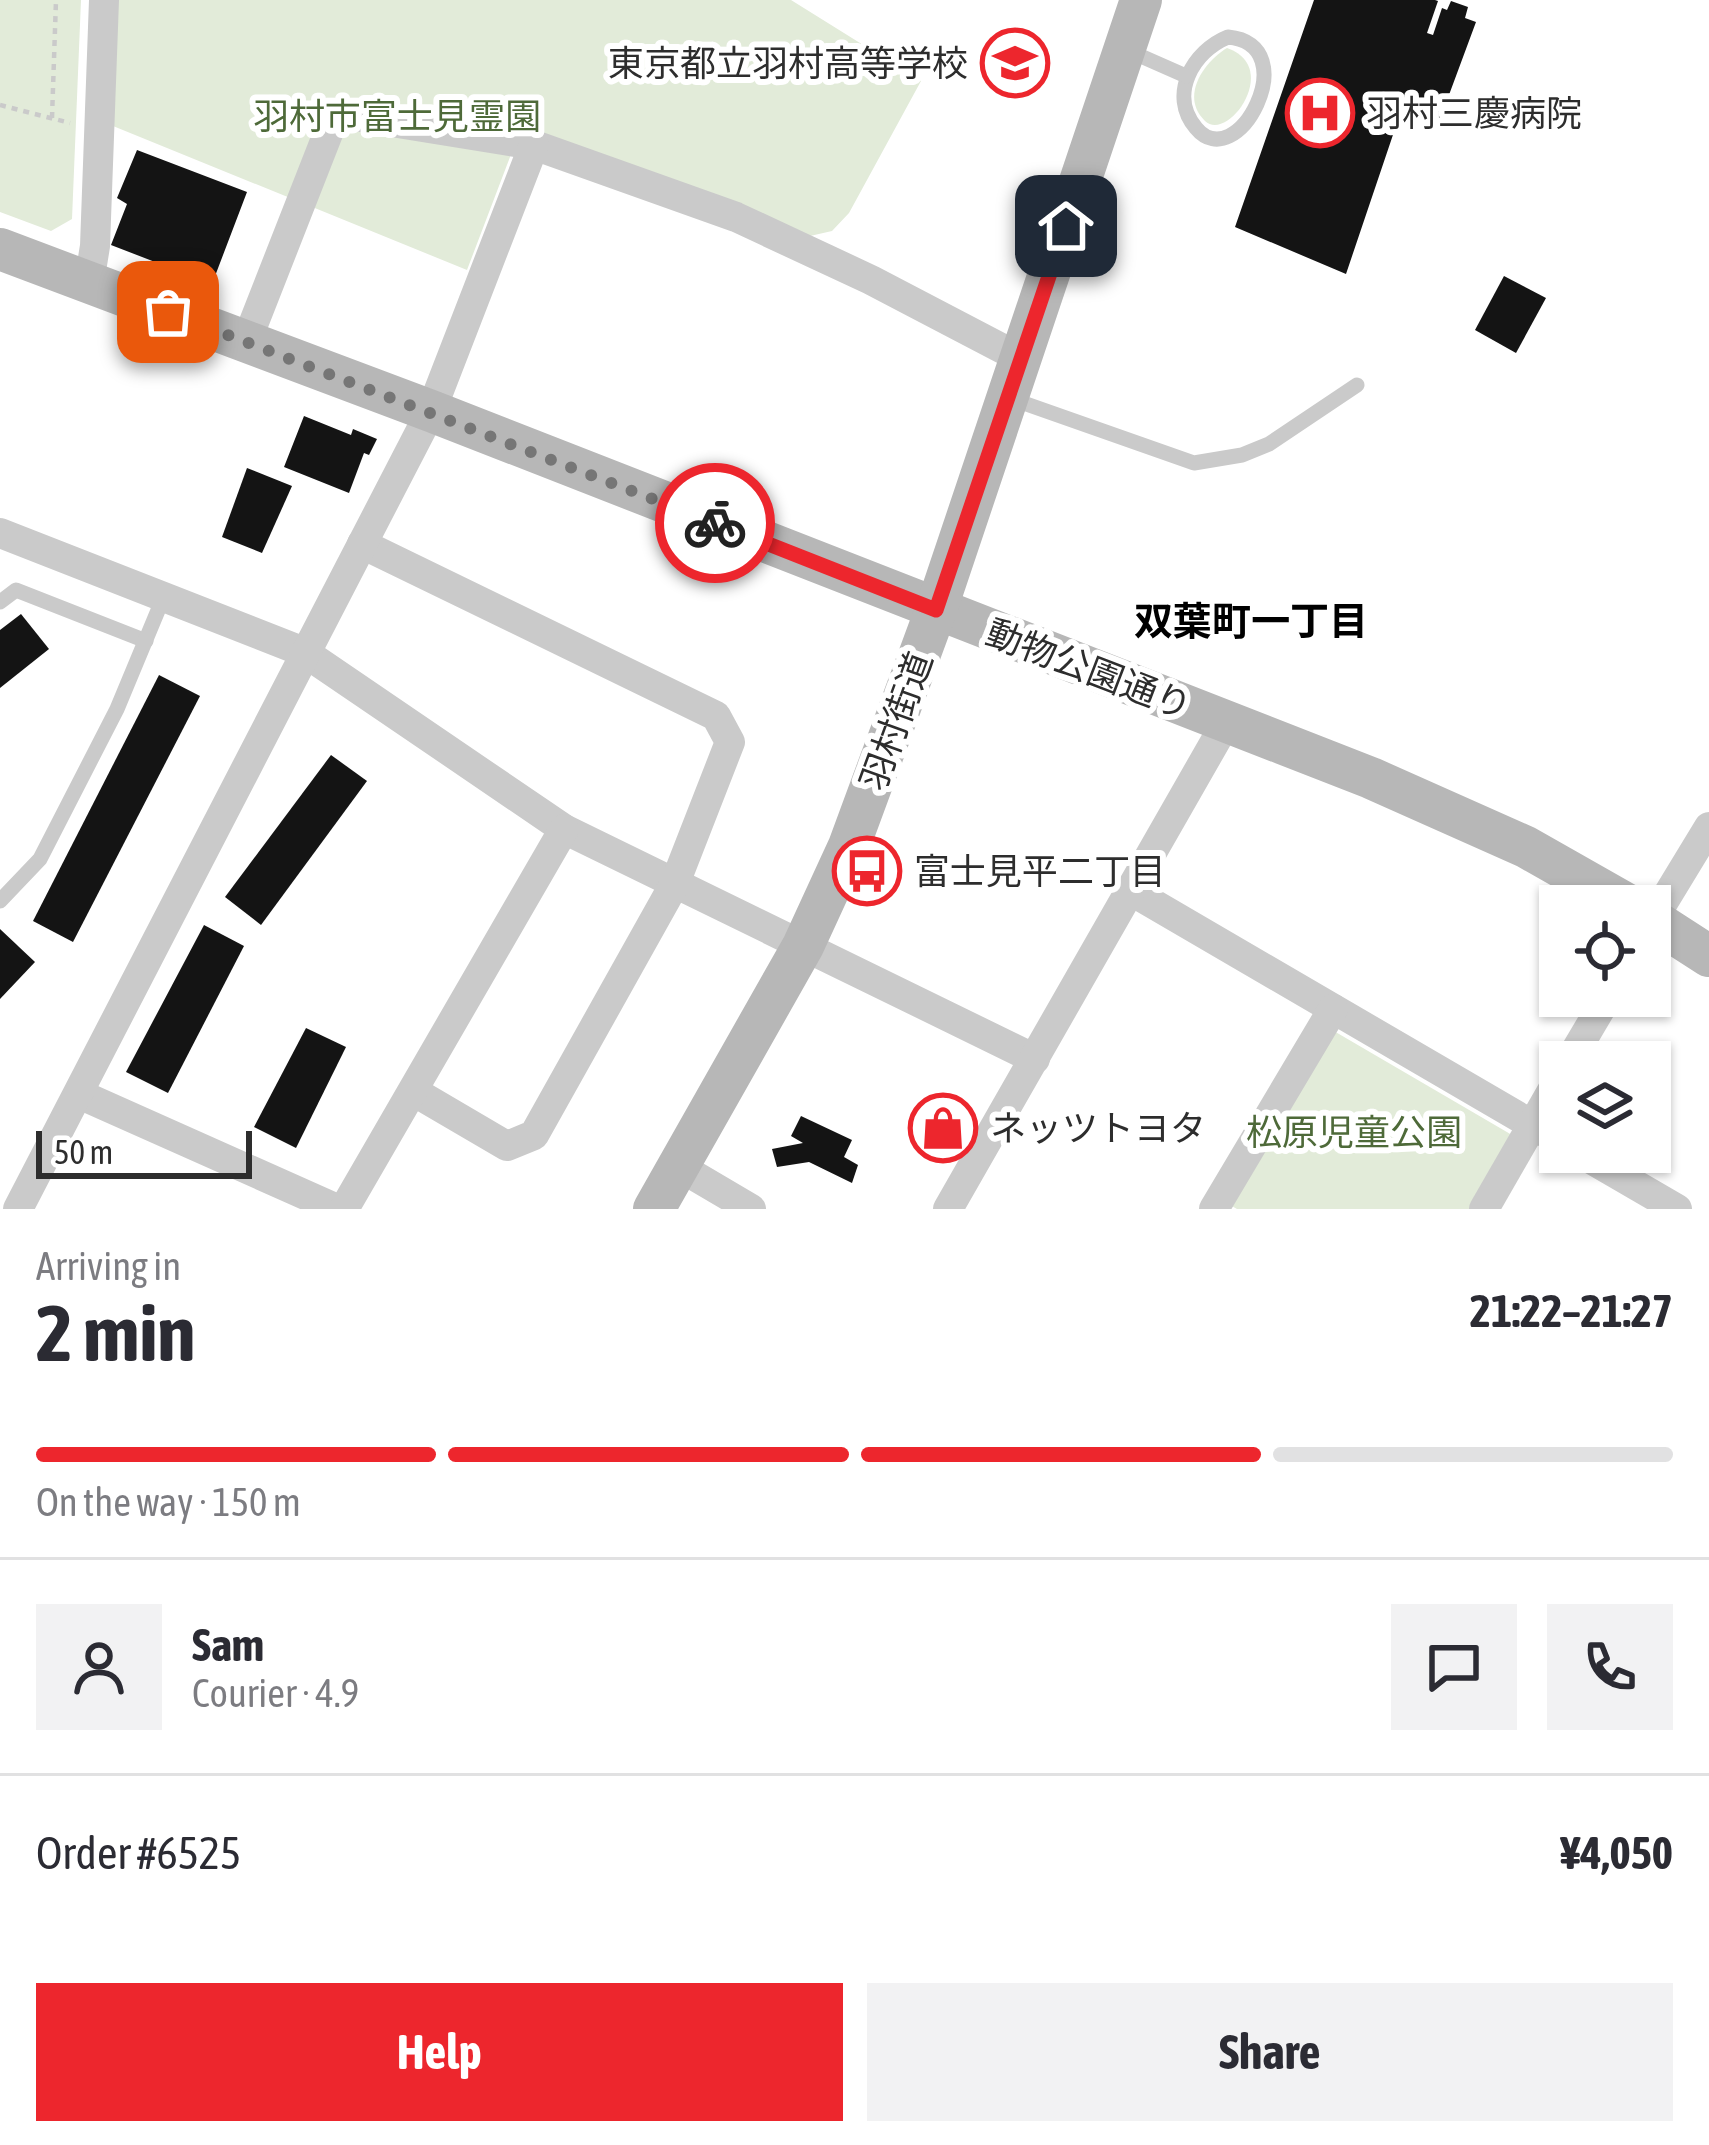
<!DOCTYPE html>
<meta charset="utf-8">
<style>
:root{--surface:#fff;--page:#f2f2f3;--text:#2b2b33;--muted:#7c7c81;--line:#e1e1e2;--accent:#ed262d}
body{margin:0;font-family:"Asap Condensed","Noto Sans JP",sans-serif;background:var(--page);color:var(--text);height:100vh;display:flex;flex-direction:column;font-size:45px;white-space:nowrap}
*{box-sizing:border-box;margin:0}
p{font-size:39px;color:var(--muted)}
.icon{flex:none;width:66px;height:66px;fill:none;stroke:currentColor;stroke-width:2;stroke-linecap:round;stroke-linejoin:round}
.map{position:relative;height:1209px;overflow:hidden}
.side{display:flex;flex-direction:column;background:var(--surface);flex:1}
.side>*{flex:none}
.fabs{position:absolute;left:1539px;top:885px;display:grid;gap:24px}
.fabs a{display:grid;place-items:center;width:132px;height:132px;border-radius:0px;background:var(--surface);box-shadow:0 3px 9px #0004;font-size:60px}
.scale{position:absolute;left:36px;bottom:30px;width:216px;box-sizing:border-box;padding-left:12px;border:6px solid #2d2d2d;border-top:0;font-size:33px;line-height:42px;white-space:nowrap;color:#2d2d2d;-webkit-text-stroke:9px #fff;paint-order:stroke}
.pin{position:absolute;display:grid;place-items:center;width:102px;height:102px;color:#fff;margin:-51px;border-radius:24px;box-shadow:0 6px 18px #0006}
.courier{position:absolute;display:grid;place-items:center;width:120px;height:120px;margin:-60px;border:9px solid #ed262d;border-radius:50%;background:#fff;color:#222;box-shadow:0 3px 15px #0007}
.head em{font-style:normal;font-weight:700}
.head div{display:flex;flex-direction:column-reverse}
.head{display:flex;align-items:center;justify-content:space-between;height:204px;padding:0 36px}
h1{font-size:78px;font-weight:700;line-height:90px}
.bar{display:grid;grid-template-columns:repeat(4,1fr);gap:18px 12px;align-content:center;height:144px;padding:0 36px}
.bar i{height:15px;border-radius:9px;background:var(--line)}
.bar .on{background:var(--accent)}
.bar p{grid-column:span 4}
.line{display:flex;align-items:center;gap:30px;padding:0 36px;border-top:3px solid var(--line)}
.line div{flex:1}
.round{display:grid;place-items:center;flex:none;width:126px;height:126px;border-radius:0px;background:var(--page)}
.button{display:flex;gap:24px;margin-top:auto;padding:24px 36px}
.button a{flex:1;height:138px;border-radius:0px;background:var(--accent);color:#fff;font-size:48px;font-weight:700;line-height:138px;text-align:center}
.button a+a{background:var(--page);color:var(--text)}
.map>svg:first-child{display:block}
.green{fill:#e2ebd9}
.building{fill:#141414}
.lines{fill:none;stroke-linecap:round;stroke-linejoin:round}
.path{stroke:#cacaca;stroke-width:4.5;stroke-dasharray:6 6;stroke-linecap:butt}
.lane{stroke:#cacaca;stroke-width:15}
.street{stroke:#cacaca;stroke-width:30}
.secondary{stroke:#b7b7b7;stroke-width:42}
.done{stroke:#767676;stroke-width:12;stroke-dasharray:0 21.6}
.route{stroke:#ed262d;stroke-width:15}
.labels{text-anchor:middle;stroke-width:12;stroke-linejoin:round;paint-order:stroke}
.poi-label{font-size:36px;fill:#2d2d2d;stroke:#fff;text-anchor:start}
.park-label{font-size:36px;fill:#4e6a39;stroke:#fff}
.street-label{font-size:36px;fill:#2d2d2d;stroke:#fff}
.neighbourhood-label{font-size:39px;font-weight:bold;fill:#000;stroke:#fff}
</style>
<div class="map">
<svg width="1709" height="1209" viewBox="0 0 1709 1209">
<rect width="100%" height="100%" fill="#fff"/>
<!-- green -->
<g class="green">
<path d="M 0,0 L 81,0 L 72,219 L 51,231 L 0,212 Z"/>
<path d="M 117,0 L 791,0 L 921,81 L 849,213 L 832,231 L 810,236 L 521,128 L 467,270 L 113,126 Z"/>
<path d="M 1227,48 C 1282,67 1228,143 1205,121 C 1179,96 1205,61 1227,48 Z"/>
<path d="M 1327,1027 L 1512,1135 L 1469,1209 L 1237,1209 L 1223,1201 Z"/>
</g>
<!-- building -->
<g class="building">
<path d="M 1314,0 L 1435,0 L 1438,1 L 1427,33 L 1433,35 L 1442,8 L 1447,10 L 1451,1 L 1468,7 L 1465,18 L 1476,22 L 1436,130 L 1399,117 L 1346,274 L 1235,227 Z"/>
<path d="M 137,150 L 247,192 L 212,284 L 111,245 L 127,204 L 117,198 Z"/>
<path d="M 1504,276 L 1546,298 L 1516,353 L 1475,330 Z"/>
<path d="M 304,416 L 351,435 L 353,429 L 377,439 L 369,455 L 364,453 L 349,493 L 284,467 Z"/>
<path d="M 247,468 L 292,486 L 262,553 L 222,537 Z"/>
<path d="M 21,614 L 49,649 L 0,688 L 0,630 Z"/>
<path d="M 159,675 L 200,696 L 73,942 L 33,921 Z"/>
<path d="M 331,755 L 367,781 L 261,925 L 225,897 Z"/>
<path d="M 204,925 L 244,946 L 168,1093 L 126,1072 Z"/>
<path d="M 0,929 L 35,962 L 0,999 Z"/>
<path d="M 306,1028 L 346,1047 L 296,1148 L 254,1127 Z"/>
<path d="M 952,1099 L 969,1108 L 954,1136 L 966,1143 L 958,1159 L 928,1143 Z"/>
<path d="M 801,1116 L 852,1140 L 844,1157 L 858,1165 L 852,1183 L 809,1162 L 777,1167 L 772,1149 L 803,1143 L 791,1136 Z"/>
</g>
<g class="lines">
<!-- path -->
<g class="path">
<path d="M 0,105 L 70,123"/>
<path d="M 52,118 L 56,0"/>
</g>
<!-- lane -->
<g class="lane">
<path d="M 1228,37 C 1307,44 1237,178 1196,128 C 1168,95 1193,51 1228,37 Z"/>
<path d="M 1127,50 L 1186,76"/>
<path d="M 1012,399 L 1194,463 L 1242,455 L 1269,444 L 1357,385"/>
<path d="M 0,602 L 16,590 L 146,641"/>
<path d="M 0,901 L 40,859 L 117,709 L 164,596"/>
</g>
<!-- street -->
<g class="street">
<path d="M 89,283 L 95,246 L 104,0"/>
<path d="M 247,340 L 336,113 L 534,145 L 736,217 L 871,280 L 1022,359"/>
<path d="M 0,533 L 304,652 L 564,829 L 1035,1059"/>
<path d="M 362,544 L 716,716 L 730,742 L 675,883 L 534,1135 L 507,1146 L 413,1091"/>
<path d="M 1133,892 L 1560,1141"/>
<path d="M 1650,924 L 1709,827"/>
<path d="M 1569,1062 L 1608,996"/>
<path d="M 79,1094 L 337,1209"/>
<path d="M 1579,1152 L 1677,1209"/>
<path d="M 678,1166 L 751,1209"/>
<path d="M 18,1209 L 431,411 L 534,145"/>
<path d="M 344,1209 L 564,829"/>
<path d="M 948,1209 L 1227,721"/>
<path d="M 1214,1209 L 1333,1009"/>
<path d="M 1484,1209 L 1560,1077"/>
</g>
<!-- secondary -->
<g class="secondary">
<path d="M 0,249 L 431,411 L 1371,778 L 1526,847 L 1630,906"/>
<path d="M 1650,918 L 1709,956"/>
<path d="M 654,1209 L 803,946 L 849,846 L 936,610 L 1141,0"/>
</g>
</g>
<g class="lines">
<!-- done -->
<path class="done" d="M 168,312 L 715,523"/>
<!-- route -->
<path class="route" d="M 715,523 L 936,610 L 1066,226"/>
</g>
<!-- icons -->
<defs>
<symbol id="school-ring" viewBox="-11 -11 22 22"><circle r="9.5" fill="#fff" stroke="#ed262d" stroke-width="1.5"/><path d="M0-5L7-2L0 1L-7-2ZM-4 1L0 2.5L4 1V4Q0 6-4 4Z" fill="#ed262d"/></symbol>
<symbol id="hospital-ring" viewBox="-11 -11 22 22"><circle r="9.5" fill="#fff" stroke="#ed262d" stroke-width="1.5"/><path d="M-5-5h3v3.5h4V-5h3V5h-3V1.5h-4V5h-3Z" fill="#ed262d"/></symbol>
<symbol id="bus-ring" viewBox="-11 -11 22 22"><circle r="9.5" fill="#fff" stroke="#ed262d" stroke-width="1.5"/><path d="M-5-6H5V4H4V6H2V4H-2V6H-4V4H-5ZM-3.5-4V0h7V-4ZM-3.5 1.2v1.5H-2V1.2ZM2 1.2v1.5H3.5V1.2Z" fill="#ed262d"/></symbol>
<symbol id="shop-ring" viewBox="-11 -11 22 22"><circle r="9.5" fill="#fff" stroke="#ed262d" stroke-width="1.5"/><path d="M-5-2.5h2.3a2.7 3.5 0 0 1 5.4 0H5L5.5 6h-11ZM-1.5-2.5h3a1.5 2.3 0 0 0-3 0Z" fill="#ed262d"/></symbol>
</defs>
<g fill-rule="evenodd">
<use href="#school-ring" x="977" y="25" width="76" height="76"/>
<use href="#hospital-ring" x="1282" y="75" width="76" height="76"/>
<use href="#bus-ring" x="829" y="833" width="76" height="76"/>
<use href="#shop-ring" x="905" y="1090" width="76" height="76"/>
</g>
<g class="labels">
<!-- poi labels -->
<g class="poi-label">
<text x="968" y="76" text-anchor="end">東京都立羽村高等学校</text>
<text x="1366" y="126">羽村三慶病院</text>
<text x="914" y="884">富士見平二丁目</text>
<text x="990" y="1141">ネッツトヨタ</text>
</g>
<!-- park labels -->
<g class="park-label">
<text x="397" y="129">羽村市富士見霊園</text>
<text x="1354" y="1145">松原児童公園</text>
</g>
<!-- street labels -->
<g class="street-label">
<text transform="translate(1089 669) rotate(21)" y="13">動物公園通り</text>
<text transform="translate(896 721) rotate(-70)" y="13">羽村街道</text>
</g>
<!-- neighbourhood labels -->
<g class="neighbourhood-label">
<text x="1251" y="635">双葉町一丁目</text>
</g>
</g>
</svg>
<div class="fabs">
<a><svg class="icon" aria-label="locate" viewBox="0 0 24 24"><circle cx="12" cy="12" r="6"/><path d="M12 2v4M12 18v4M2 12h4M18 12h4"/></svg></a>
<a><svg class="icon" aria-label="layers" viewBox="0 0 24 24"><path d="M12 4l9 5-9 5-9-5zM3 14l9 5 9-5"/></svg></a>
</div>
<div class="scale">50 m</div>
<div class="pin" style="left:168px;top:312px;background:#ea580c"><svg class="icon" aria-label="bag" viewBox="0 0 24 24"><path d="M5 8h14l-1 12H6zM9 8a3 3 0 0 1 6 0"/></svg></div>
<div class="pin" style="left:1066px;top:226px;background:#1f2937"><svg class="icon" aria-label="home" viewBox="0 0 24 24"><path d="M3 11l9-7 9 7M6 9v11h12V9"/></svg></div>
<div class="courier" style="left:715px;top:523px"><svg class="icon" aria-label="bike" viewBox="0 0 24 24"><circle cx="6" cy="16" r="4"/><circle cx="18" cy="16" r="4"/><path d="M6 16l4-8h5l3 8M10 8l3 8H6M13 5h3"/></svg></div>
</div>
<section class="side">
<div class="head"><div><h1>2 min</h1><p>Arriving in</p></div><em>21:22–21:27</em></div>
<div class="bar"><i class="on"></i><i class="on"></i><i class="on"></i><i></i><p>On the way · 150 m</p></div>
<div class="line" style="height:216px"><a class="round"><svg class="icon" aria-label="person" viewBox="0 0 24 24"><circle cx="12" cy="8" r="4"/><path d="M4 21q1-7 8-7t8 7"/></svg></a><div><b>Sam</b><p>Courier · 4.9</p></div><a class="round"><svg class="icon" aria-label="chat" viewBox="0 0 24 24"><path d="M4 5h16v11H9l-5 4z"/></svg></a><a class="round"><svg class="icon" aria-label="phone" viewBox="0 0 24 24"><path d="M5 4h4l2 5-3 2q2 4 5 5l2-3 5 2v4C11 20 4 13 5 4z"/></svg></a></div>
<div class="line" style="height:156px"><div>Order #6525</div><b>¥4,050</b></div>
<div class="button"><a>Help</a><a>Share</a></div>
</section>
